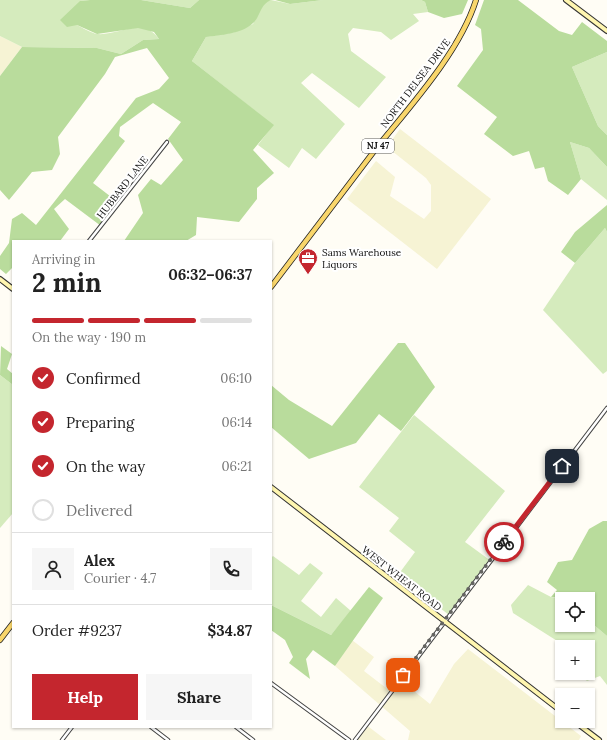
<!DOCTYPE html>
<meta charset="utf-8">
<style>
:root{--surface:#fff;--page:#f6f6f6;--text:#222;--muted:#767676;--line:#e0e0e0;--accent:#c4262e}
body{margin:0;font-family:Lora,serif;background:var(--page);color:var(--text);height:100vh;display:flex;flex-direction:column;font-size:15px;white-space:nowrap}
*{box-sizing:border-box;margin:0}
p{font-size:13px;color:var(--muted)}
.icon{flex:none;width:22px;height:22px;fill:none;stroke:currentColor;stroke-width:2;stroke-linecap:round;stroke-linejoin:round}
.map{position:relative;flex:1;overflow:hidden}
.drawer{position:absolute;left:12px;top:240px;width:260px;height:488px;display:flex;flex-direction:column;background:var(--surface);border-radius:0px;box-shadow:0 1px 3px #0004}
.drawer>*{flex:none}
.controls{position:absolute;left:555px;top:592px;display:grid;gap:8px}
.controls a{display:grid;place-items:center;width:40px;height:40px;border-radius:0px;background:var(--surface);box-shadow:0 1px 3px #0004;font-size:20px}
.pin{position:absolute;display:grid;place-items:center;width:34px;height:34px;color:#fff;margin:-17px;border-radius:8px;box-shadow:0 2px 6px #0006}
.courier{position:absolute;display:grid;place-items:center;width:40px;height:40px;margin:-20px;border:3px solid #c4262e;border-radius:50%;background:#fff;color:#222;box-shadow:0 1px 5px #0007}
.head em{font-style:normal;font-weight:800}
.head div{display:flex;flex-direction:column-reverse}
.head{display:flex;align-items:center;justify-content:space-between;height:68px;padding:0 20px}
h1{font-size:26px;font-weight:800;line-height:30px}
.bar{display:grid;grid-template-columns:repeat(4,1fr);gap:6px 4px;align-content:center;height:48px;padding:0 20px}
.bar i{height:5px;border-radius:3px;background:var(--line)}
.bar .active{background:var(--accent)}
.bar p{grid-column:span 4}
.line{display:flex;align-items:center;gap:10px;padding:0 20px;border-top:1px solid var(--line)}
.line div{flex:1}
.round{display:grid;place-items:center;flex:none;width:42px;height:42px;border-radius:0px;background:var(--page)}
ol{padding:0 20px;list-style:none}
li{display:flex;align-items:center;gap:12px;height:44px}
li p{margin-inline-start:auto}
li .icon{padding:4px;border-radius:50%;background:var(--accent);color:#fff;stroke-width:4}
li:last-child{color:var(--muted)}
li i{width:22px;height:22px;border:2px solid var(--line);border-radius:50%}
.primary-button{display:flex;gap:8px;margin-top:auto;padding:8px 20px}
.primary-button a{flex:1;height:46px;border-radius:0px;background:var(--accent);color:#fff;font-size:16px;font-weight:800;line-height:46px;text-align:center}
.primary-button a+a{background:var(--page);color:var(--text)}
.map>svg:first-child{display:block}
.farmland{fill:#f6f3d4}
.green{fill:#d5ebbd}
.forest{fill:#b9dc9c}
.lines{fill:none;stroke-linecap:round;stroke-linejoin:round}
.street-casing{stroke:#444;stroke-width:4.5}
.secondary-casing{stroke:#333;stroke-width:6}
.primary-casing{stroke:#222;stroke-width:6}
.street{stroke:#fff;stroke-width:2.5}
.secondary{stroke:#fff6b0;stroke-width:4}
.primary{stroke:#f9d66b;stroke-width:4.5}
.done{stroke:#646461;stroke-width:4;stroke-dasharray:0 7.2}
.route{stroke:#c4262e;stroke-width:5}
.labels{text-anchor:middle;stroke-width:4;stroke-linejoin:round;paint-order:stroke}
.shield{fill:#fff;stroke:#585858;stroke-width:1}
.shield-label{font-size:9px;font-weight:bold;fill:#111}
.street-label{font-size:10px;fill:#111;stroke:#fff}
.poi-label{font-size:10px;fill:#111;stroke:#fff;text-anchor:start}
</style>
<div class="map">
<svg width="607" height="740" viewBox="0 0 607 740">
<rect width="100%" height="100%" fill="#fffdf5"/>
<!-- farmland -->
<g class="farmland">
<path d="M 0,36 L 22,47 L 0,76 Z"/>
<path d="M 400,129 L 491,199 L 437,269 L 347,199 L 376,161 L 395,177 L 390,196 L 424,219 L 431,211 L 431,185 L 426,178 L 387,147 Z"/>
<path d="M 352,640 L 374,657 L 364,671 L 390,691 L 399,679 L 430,704 L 454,664 L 468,649 L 581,736 L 579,740 L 408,740 L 410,731 L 335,666 Z"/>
<path d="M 365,724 L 386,740 L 354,740 Z"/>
</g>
<!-- green -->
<g class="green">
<path d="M 0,0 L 90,0 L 80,1 L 77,25 C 83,28 91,33 97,34 C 119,36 142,16 159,39 L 143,40 L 121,54 L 97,48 L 22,47 L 0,36 Z"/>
<path d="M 141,0 L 199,0 L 190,8 Z"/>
<path d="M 271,0 L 290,4 L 323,0 L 421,0 L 425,2 L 428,12 L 413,14 L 419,21 L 391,40 L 381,32 L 353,28 L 348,34 L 351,51 L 386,77 L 359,108 L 312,73 L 301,83 L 345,124 L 316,159 L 302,148 L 289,168 L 258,145 L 273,125 L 192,61 L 206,37 L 235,32 L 253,24 L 264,2 Z"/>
<path d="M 607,52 L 607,135 L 598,126 L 572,67 Z"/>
<path d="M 570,142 L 589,148 L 607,167 L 607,200 L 581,179 Z"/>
<path d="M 605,228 L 607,232 L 607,371 L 603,374 L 543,310 L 575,263 Z"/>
<path d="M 0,375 L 13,385 L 13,513 L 0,528 Z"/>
<path d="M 414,415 L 505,491 L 465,542 L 491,561 L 449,615 L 398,575 L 415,552 L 389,531 L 399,518 L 359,487 Z"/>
<path d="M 273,556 L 299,575 L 310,563 L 323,573 L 301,601 L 321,617 L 336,598 L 351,611 L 331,635 L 271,605 L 271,558 Z"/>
<path d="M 528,585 L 551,597 L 564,599 L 562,599 L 562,625 L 588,625 L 588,620 L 607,636 L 607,685 L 600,676 L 587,681 L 578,673 L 588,673 L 588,647 L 562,647 L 562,659 L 560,657 L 562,644 L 513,613 L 511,605 Z"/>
</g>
<!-- forest -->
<g class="forest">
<path d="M 90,0 L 141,0 L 190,8 L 199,0 L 271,0 C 259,5 261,17 252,24 C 241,34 220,35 206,37 L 192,61 L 274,125 L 253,150 L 274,173 L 257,188 L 257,199 L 239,222 L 197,217 L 196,235 L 186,241 L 124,241 L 143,213 L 138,195 L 151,179 L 161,185 L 183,160 L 168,139 L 181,122 L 153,103 L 120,127 L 119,136 L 125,141 L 93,183 L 119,203 L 101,226 L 65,199 L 54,209 L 69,229 L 60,241 L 13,241 L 13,267 L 6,274 L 0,269 L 0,256 L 9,243 L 12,219 L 22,213 L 36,225 L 136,98 L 159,89 L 169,78 L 147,48 L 115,57 L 105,74 L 58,137 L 60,154 L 52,170 L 32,172 L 9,200 L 0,190 L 0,76 L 22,47 L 97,48 L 121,54 L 143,40 L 159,39 L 154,32 L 138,28 L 97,34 L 77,25 L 67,27 L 60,20 L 80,1 Z"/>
<path d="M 275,0 L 323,0 L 290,4 Z"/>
<path d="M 421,0 L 468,0 L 462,14 L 444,18 L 428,12 L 425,2 Z"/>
<path d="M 484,0 L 518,0 L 559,31 L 572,35 L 582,22 L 607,41 L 607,52 L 572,67 L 598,126 L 607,135 L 607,167 L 589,148 L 570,142 L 581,179 L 568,195 L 548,181 L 544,167 L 535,169 L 529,151 L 513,156 L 484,134 L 497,117 L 457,86 L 483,50 L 481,29 L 475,25 Z"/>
<path d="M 607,205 L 607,232 L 605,228 L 575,263 L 561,252 L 575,232 Z"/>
<path d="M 398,343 L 405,343 L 435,387 L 401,431 L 379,414 L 356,443 L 309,459 L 271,427 L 271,385 L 289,400 L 332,426 Z"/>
<path d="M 1,346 L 12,354 L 7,369 L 13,374 L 13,385 L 0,375 Z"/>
<path d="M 603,521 L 607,521 L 607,636 L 588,620 L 588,599 L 551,597 L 557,590 L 547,582 L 558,562 L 572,560 L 589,529 Z"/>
<path d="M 369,587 L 383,598 L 335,666 L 313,650 L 306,659 L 310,679 L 289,663 L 293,657 L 285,640 L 271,630 L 271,605 L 331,635 Z"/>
</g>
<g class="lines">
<defs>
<g id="street">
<path d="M 89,241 L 167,142"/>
<path d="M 271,683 L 349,740"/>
<path d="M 151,727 L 168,740"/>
<path d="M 236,727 L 253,740"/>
<path d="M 62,740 L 72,727"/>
<path d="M 355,740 L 607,408"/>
</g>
<g id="secondary">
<path d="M 566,0 L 607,31"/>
<path d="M 0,279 L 13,289"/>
<path d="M 271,487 L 562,712"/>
<path d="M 574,721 L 599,740"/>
</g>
<g id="primary">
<path d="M 271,287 C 307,240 342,193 378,146 C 412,104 460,51 476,0"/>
<path d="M 0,640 L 13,623"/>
</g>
</defs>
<!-- street casing -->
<use href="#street" class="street-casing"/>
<!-- secondary casing -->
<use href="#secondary" class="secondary-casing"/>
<!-- primary casing -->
<use href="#primary" class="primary-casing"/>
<!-- street -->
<use href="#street" class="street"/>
<!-- secondary -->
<use href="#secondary" class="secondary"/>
<!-- primary -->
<use href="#primary" class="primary"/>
</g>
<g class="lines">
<!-- done -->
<path class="done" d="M 403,675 L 504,542"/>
<!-- route -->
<path class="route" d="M 504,542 L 562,466"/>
</g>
<!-- icons -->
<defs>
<symbol id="office-pin" viewBox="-11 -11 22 30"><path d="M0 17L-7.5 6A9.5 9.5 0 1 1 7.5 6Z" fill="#c4262e" stroke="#fff"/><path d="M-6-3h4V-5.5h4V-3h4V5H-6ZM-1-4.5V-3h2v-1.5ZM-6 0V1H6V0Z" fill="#fff"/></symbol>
</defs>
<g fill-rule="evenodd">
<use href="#office-pin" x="297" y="247" width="22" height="30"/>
</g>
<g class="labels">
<!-- shield labels -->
<rect class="shield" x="362" y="139" width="32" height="14" rx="3"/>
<g class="shield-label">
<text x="378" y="149">NJ 47</text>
</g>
<!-- street labels -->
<g class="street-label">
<text transform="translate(415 83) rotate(-53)" y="4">NORTH DELSEA DRIVE</text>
<text transform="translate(122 187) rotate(-52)" y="4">HUBBARD LANE</text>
<text transform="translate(402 578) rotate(38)" y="4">WEST WHEAT ROAD</text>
</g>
<!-- poi labels -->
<g class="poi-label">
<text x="322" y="256">Sams Warehouse<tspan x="322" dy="12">Liquors</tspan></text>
</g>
</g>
</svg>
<div class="controls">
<a><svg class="icon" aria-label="locate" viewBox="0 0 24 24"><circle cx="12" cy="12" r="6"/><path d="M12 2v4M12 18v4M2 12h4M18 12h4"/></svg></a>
<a>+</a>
<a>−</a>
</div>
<div class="pin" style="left:403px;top:675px;background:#ea580c"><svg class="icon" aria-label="bag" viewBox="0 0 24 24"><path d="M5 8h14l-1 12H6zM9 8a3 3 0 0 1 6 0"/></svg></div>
<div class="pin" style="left:562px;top:466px;background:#1f2937"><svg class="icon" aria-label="home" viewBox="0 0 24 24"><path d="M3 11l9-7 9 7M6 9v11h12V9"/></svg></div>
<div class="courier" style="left:504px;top:542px"><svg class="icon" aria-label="bike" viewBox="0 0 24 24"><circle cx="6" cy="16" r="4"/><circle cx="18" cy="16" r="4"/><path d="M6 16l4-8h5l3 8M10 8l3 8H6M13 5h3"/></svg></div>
<section class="drawer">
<div class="head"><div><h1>2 min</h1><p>Arriving in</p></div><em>06:32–06:37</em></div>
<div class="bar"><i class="active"></i><i class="active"></i><i class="active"></i><i></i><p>On the way · 190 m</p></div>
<ol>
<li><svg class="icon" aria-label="check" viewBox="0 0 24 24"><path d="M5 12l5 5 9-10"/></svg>Confirmed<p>06:10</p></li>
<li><svg class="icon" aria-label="check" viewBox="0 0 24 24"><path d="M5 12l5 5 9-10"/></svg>Preparing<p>06:14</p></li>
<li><svg class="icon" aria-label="check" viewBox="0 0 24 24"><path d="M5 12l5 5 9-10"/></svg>On the way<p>06:21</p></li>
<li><i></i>Delivered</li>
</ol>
<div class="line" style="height:72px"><a class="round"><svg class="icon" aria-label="person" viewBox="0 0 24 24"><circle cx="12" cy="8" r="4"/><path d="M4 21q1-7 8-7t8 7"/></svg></a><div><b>Alex</b><p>Courier · 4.7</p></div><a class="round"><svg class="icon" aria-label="phone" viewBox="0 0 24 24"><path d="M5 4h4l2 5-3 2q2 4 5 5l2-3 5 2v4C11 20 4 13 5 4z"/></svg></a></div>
<div class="line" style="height:52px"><div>Order #9237</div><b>$34.87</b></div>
<div class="primary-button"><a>Help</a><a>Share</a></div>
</section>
</div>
